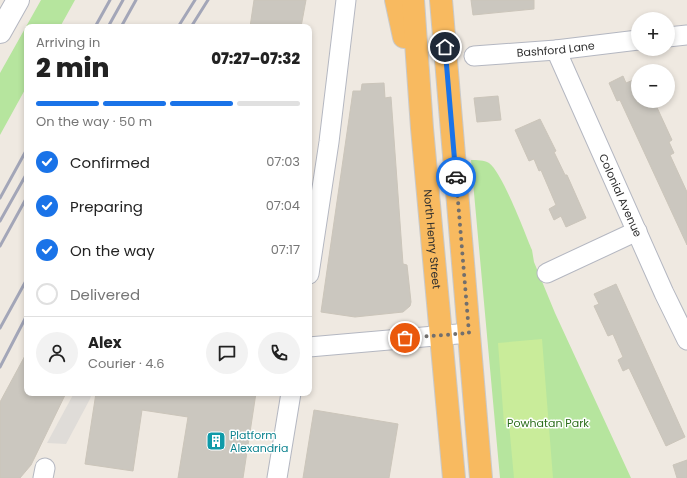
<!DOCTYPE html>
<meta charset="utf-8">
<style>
:root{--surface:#fff;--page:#f2f2f2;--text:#222;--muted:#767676;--line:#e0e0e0;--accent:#1a73e8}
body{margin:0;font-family:Poppins,sans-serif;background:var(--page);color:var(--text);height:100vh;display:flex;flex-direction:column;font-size:15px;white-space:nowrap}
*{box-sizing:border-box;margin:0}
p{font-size:13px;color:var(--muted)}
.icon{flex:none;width:22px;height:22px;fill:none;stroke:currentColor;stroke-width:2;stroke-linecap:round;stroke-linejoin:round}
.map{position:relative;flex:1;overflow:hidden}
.side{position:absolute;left:24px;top:24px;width:288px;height:372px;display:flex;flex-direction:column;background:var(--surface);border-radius:8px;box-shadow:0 2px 6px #0003}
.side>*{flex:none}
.controls{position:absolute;left:631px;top:12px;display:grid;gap:8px}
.controls a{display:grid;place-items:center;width:44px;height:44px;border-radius:50%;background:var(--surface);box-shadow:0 2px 6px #0003;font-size:20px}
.pin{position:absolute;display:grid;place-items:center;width:34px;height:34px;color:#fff;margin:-17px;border:2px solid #fff;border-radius:50%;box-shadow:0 1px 4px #0007}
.courier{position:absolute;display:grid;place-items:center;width:40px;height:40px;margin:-20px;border:3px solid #1a73e8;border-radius:50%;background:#fff;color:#222;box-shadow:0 1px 5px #0007}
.headline em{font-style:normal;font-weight:800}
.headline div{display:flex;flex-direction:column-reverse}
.headline{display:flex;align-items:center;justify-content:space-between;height:68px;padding:0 12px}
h1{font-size:26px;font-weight:800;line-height:30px}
.bar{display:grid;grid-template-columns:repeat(4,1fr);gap:6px 4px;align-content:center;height:48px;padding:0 12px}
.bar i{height:5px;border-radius:3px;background:var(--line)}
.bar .selected{background:var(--accent)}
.bar p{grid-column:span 4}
.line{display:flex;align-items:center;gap:10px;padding:0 12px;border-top:1px solid var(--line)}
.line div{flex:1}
.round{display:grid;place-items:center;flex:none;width:42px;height:42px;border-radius:21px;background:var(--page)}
ol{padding:0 12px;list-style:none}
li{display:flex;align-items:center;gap:12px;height:44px}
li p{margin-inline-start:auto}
li .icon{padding:4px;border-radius:50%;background:var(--accent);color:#fff;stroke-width:4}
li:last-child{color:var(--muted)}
li i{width:22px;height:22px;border:2px solid var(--line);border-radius:50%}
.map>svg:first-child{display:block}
.green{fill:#b6e59e}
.pitch{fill:#c9ec9a}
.plaza{fill:#dfdcd8}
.building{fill:#cbc7bf;stroke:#cbc5ba}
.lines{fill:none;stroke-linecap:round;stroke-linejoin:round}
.minor-casing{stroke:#b4b7c1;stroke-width:21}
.tertiary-casing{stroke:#b4b7c1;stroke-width:24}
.trunk-casing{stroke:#c9c9c9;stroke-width:24}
.minor{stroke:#fff;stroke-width:19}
.tertiary{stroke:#fff;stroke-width:22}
.trunk{stroke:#f8ba60;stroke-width:22}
.rail{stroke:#a3a6b8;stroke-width:3}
.done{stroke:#726f6d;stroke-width:4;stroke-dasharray:0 7.2}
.route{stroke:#1a73e8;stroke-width:5}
.labels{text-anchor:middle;stroke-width:3;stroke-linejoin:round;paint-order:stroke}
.street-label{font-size:11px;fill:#2e2e2e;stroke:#fff}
.park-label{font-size:11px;fill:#2c6e1b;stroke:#fff}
.culture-label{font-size:11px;fill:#0d838f;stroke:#fff;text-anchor:start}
</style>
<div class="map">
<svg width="687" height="478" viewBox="0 0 687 478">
<rect width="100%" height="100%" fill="#efe9e1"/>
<!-- green -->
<g class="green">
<path d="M 41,0 L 75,0 L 60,27 L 27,27 L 27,86 L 0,135 L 0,73 Z"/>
<path d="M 471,160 C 477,160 484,160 489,163 C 502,172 525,233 532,250 L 534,262 L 555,313 L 631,478 L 500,478 Z"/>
</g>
<!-- pitch -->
<path class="pitch" d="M 542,339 L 553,478 L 514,478 L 509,424 L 504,424 L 498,343 Z"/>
<!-- plaza -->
<path class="plaza" d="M 74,393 L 92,393 L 90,399 L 66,444 L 47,443 Z"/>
<!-- building -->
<g class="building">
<path d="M 254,0 L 306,0 L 301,27 L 250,27 Z"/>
<path d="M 471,0 L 534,0 L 534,9 L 473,15 Z"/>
<path d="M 623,76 L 626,83 L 638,78 L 638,101 L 654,101 L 672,140 L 669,142 L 674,153 L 670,155 L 687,192 L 687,245 L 620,100 L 617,101 L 609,83 Z"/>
<path d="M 384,83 L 385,98 L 391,97 L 403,264 L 407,265 L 411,302 L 410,306 L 403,312 L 355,317 L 321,312 L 353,91 L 361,91 L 362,84 Z"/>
<path d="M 498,96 L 501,120 L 477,122 L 474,98 Z"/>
<path d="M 540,119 L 556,151 L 554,152 L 565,175 L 567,175 L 586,218 L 566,227 L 561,216 L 554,220 L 549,209 L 556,205 L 541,170 L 539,171 L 534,159 L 529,161 L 515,130 Z"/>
<path d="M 616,284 L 685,437 L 666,446 L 629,368 L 623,371 L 618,360 L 623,357 L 613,334 L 608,336 L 594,306 L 599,304 L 594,294 Z"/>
<path d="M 27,352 L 27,393 L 66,393 L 31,465 L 20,478 L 0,478 L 0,402 Z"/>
<path d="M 96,393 L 256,393 L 243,478 L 178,478 L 188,417 L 142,410 L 133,471 L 85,464 Z"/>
<path d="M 314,410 L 398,424 L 389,478 L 303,478 Z"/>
<path d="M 687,460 L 687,478 L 677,478 L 673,465 Z"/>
</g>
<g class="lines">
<defs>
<g id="minor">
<path d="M 668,37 L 687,35"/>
<path id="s1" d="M 556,50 L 664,293 L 687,340"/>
<path id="s2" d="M 474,56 L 556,50 L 638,40"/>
<path d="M 547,273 L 637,231"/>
<path d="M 309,274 L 329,142 L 346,0"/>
<path d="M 309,347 L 469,333"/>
<path d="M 43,478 L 45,468"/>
<path d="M 277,478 L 291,393"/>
</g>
<path id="tertiary" d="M 0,32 L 18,0"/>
<g id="trunk">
<path d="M 396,0 L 404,37"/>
<path id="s3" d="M 413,0 L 422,128 L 454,478"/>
<path d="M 441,0 L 481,478"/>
</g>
</defs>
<!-- minor casing -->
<use href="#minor" class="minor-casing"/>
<!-- tertiary casing -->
<use href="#tertiary" class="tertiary-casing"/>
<!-- trunk casing -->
<use href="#trunk" class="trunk-casing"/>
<!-- minor -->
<use href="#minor" class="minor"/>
<!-- tertiary -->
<use href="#tertiary" class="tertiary"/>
<!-- trunk -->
<use href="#trunk" class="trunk"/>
<!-- rail -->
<g class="rail">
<path d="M 95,27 L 110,0"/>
<path d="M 108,27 L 123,0"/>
<path d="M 121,27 L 136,0"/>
<path d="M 178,27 L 195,0"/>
<path d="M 191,27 L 208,0"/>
<path d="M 0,198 L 27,149"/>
<path d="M 0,221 L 27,173"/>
<path d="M 0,246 L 27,197"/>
<path d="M 0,328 L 27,279"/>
<path d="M 0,367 L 27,315"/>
</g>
</g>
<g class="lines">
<!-- done -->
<path class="done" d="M 405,338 L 469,333 L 456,177"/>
<!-- route -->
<path class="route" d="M 445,47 L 456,177"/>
</g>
<!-- icons -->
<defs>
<symbol id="building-square" viewBox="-11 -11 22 22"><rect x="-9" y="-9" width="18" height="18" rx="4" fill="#0f9aa8" stroke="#fff"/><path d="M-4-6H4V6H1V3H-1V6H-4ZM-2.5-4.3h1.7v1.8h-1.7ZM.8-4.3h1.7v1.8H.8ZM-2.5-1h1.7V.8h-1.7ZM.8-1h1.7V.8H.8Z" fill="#fff"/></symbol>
</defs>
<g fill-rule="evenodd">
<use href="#building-square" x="205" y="430" width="22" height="22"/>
</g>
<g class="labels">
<!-- street labels -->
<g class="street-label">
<text dy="4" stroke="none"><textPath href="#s2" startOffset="82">Bashford Lane</textPath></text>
<text dy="4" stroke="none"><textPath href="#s1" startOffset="159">Colonial Avenue</textPath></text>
<text dy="4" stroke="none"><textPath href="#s3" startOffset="240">North Henry Street</textPath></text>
</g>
<!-- park labels -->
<g class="park-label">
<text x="548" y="427">Powhatan Park</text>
</g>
<!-- culture labels -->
<g class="culture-label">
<text x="230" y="439">Platform<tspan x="230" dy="13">Alexandria</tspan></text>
</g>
</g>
</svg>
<div class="controls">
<a>+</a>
<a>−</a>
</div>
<div class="pin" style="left:405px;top:338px;background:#ea580c"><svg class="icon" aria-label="bag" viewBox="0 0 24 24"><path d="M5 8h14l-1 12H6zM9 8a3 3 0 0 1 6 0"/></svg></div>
<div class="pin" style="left:445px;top:47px;background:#1f2937"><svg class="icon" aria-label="home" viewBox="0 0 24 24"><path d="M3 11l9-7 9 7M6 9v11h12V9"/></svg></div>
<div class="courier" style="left:456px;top:177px"><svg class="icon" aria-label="car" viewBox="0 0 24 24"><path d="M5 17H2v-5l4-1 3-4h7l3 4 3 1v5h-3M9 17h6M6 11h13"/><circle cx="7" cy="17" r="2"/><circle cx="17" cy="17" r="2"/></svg></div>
<section class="side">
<div class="headline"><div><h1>2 min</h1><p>Arriving in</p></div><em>07:27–07:32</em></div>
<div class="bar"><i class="selected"></i><i class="selected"></i><i class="selected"></i><i></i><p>On the way · 50 m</p></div>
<ol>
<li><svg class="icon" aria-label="check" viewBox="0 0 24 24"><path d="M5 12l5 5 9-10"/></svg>Confirmed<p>07:03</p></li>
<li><svg class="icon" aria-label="check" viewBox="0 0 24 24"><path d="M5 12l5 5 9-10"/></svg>Preparing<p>07:04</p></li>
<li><svg class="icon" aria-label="check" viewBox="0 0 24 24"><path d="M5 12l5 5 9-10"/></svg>On the way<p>07:17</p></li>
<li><i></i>Delivered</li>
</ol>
<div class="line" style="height:72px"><a class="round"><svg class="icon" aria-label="person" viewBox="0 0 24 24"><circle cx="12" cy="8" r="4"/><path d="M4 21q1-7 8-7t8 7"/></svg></a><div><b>Alex</b><p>Courier · 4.6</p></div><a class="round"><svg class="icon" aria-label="chat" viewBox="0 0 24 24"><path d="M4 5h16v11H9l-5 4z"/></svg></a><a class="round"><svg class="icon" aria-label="phone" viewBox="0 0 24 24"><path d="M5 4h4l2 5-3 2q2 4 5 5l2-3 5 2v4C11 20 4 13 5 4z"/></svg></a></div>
</section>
</div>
